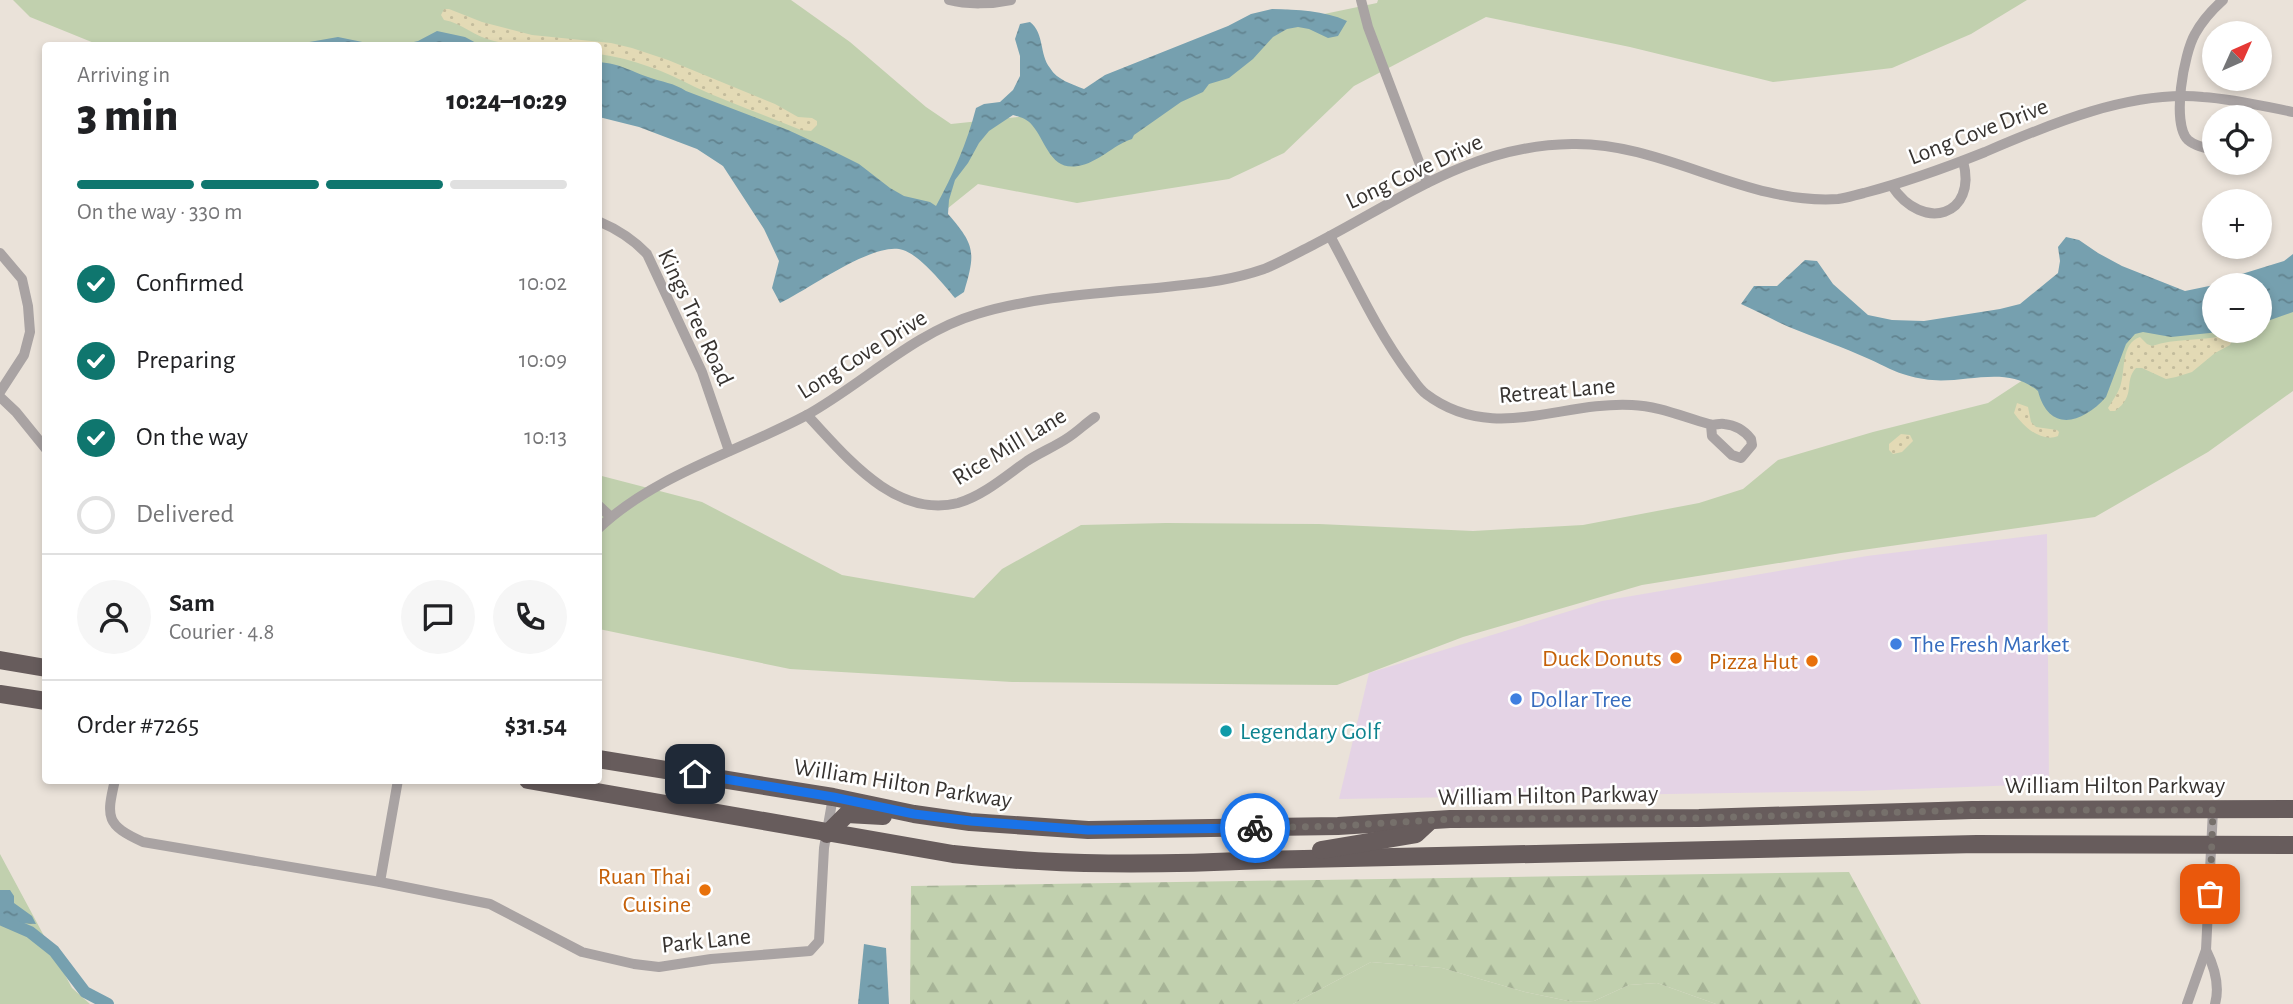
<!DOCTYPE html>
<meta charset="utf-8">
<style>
:root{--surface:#fff;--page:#f6f6f6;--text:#202124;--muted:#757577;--line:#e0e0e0;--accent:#0f766e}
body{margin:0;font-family:"Alegreya Sans",sans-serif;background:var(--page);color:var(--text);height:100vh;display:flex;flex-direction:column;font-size:26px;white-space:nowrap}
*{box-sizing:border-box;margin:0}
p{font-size:23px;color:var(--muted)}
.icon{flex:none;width:38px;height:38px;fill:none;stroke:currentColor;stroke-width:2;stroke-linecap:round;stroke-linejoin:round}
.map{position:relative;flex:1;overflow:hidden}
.drawer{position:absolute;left:42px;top:42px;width:560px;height:742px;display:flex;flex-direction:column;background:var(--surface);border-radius:7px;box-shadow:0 4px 10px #0003}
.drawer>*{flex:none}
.needle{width:46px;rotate:45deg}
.buttons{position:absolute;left:2202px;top:21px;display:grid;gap:14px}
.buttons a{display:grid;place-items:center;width:70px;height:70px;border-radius:50%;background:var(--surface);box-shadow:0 4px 10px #0003;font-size:35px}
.pin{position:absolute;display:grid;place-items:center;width:60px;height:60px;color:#fff;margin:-30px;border-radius:14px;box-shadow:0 4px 10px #0006}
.courier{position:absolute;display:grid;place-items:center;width:70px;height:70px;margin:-35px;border:5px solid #1a73e8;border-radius:50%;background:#fff;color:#222;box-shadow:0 2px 9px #0007}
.head em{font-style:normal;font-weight:800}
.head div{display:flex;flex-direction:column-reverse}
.head{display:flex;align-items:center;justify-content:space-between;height:119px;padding:0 35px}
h1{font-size:46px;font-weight:800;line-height:52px}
.bar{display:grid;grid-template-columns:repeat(4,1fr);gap:10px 7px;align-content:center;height:84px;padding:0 35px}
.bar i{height:9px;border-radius:5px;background:var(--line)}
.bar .active{background:var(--accent)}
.bar p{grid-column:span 4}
.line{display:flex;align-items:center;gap:18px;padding:0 35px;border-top:2px solid var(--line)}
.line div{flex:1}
.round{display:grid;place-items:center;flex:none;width:74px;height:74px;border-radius:37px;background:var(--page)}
ol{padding:0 35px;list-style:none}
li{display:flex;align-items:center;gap:21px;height:77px}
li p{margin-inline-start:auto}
li .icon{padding:7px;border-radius:50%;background:var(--accent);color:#fff;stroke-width:4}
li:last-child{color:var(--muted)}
li i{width:38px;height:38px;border:4px solid var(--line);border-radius:50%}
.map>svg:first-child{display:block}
.commercial{fill:#e4d3e5}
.grass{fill:#c1d0ae}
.forest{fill:url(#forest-firs)}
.sand{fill:url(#sand-dots)}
.water{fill:url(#water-ripples)}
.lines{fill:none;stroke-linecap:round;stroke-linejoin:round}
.canal{stroke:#76a0af;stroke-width:12}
.street{stroke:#a9a3a3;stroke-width:10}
.highway{stroke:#675c5c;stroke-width:18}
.done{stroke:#76706b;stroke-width:7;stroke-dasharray:0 12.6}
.route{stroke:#1a73e8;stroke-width:9}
.shop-dot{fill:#3f7fe0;stroke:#fff;stroke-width:2.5}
.food-dot{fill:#e8710a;stroke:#fff;stroke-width:2.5}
.culture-dot{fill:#0f9aa8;stroke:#fff;stroke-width:2.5}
.labels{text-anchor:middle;stroke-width:5;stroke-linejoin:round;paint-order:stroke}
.street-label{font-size:24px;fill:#373330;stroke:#fff}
.shop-label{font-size:24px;fill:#366cbe;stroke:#fff;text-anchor:start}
.food-label{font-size:24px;fill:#c56008;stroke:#fff;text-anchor:end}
.culture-label{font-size:24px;fill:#0d838f;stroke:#fff;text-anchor:start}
</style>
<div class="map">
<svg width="2293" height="1004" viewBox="0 0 2293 1004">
<defs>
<pattern id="forest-firs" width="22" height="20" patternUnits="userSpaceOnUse" patternTransform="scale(1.75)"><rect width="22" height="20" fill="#c1d0ae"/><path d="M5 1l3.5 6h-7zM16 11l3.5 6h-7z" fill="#a6b396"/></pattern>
<pattern id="sand-dots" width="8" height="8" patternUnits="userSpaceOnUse" patternTransform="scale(1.75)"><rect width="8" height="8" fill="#e3dab5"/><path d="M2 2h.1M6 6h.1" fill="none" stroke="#c3bc9c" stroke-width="1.8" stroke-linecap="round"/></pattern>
<pattern id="water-ripples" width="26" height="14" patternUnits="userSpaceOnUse" patternTransform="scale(1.75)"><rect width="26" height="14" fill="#76a0af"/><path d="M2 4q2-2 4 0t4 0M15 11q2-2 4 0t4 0" fill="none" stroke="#62838f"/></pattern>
</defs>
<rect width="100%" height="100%" fill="#eae2d9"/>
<!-- commercial -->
<path class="commercial" d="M 2047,534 L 2049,784 L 1858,791 L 1339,799 L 1369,673 L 1602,601 L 1867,556 Z"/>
<!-- grass -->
<g class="grass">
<path d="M 13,0 L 791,0 L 850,42 L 926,107 L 951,124 L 1056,113 L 1261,27 L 1377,3 L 1378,0 L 2027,0 L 1971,34 L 1892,68 L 1773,82 L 1630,47 L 1486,17 L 1354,86 L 1284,153 L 1229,179 L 1077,203 L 978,184 L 927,225 L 599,93 L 598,46 L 99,45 L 30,17 Z"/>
<path d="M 2293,276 L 2293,391 L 2208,452 L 2095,517 L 1841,553 L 1642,585 L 1463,637 L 1337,685 L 1012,682 L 790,669 L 599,629 L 598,475 L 702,502 L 842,575 L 974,598 L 1002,569 L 1081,525 L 1166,523 L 1319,524 L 1473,531 L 1583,525 L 1699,503 L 1743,489 L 1778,460 L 1873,432 L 1988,403 L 2128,311 L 2214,331 L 2259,331 L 2259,290 Z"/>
<path d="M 0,854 L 72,988 L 90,1004 L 0,1004 Z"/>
<path d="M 1371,962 L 1442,968 L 1525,992 L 1573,1002 L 1594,1001 L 1629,985 L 1657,983 L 1716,1004 L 1293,1004 Z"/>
</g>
<!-- forest -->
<path class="forest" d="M 1849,872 L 1921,1004 L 1716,1004 L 1657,983 L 1629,985 L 1594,1001 L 1573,1002 L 1525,992 L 1442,968 L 1371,962 L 1293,1004 L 910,1004 L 911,886 Z"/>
<!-- sand -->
<g class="sand">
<path d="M 444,9 L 449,9 L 482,22 L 532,35 L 611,43 L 632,48 L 668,60 L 775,104 L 798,117 L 812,118 L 817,121 L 817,125 L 811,131 L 801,130 C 766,115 729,103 695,87 C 664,71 634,59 599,54 L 598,46 C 564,46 528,49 494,41 C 475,37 462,23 444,20 L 441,15 Z"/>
<path d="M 2223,336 L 2233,338 L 2230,345 L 2215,353 L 2192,372 L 2176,377 L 2166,379 L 2142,368 L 2136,368 C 2123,382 2137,395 2115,411 L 2110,411 L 2108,408 C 2112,401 2117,395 2120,387 C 2126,371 2120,344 2140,337 L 2147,344 L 2152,346 C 2175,338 2200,341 2223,336 Z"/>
<path d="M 2017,403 L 2028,407 L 2031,422 L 2036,427 L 2057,430 L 2059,432 L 2058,436 C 2041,443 2023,426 2014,413 Z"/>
<path d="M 1901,434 L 1910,435 L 1913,441 L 1902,452 L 1893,454 L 1889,450 L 1889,444 Z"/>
</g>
<!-- water -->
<g class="water">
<path d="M 1272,9 C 1298,10 1323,10 1347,21 L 1338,36 L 1328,38 L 1309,29 L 1298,27 L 1287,29 L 1273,37 L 1253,59 L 1229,78 L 1209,84 L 1203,92 L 1181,102 L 1134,135 L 1132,139 C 1113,145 1098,163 1078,166 C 1050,171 1046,141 1032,125 C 1027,119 1020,117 1013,115 L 989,131 L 979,143 L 968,163 L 955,180 L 949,200 L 948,214 C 975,245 976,252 964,292 L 955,298 C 943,284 921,256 903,250 C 875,240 808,290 780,303 L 772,288 L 779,261 L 764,229 L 723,166 L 697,149 L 639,127 L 599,117 L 599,62 C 621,64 628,70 648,77 C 662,82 674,83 686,91 L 788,130 L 827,148 L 859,164 L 890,188 L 904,196 L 930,202 L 936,206 C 953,175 967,143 976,108 L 984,104 L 1000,102 L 1013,90 L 1020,76 L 1020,56 L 1015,39 L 1020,24 L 1030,22 C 1045,34 1039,54 1050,68 C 1057,80 1072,84 1084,89 L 1105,75 L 1228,26 L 1251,14 Z"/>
<path d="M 437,31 L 465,37 L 480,45 L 401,45 L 418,41 Z"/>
<path d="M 338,37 L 377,45 L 292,45 Z"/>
<path d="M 2066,237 L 2079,240 L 2098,253 L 2122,266 L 2185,291 L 2214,285 L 2214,331 L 2229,331 L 2171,337 L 2143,332 L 2135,334 L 2126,344 L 2106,397 C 2082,424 2049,433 2038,391 C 2005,363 1962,386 1924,379 C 1899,375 1891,369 1869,359 C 1843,347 1816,338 1789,327 C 1773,320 1757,311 1741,304 L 1754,286 L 1777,286 L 1805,260 L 1817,261 L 1833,284 L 1868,315 L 1892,320 L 1924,321 L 2000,309 L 2020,304 L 2058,273 L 2060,261 L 2058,247 Z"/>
<path d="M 2293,254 L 2293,312 L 2259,324 L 2259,285 L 2214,285 L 2232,277 L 2284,261 Z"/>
<path d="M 0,890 L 10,890 L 14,896 L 14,903 L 32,916 L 36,924 L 18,923 L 0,917 Z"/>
<path d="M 864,944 L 886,948 L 889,1004 L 858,1004 Z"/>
</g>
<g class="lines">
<!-- canal -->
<path class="canal" d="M 0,919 L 30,932 L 54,951 L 85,992 L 108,1004"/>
<!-- street -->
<g class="street">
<path d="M 949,0 C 968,5 992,4 1011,0"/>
<path d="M 1361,0 L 1368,27 L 1427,183"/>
<path d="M 2214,150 C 2205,148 2195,146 2188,140 C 2171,123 2184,53 2195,34 C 2202,21 2213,9 2223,0"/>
<path d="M 1892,186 C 1923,233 1978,216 1963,161"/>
<path d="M 598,221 C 617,229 633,239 647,254 L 702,372 L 729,451"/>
<path d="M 1330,236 C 1355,282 1377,331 1409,374 C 1414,380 1419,389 1426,394 C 1492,444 1561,401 1632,405 C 1659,406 1683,417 1709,424 C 1714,426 1719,423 1724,424 C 1735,425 1744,430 1751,439 L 1752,445 L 1741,458 L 1732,455 L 1712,436 L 1711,425"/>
<path d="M 0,253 L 22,279 L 28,306 L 30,332 L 24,355 L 0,392"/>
<path d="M 0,397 L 16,412 L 46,449"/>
<path d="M 807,415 C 845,455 894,519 958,503 C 983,496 1007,475 1027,461 C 1041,452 1056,446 1069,437 C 1078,431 1086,423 1095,417"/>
<path d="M 598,505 L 611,517"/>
<path d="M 598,529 C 653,476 739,451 805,416 C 863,384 913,333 977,314 C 1035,296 1105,293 1166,287 C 1202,283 1229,281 1264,269 C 1281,262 1297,253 1313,245 C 1399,201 1471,145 1572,144 C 1664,142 1745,205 1838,199 C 1847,198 1855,195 1864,193 C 1906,182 1945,168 1985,152 C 2050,124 2131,90 2203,97 C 2233,99 2263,106 2293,112"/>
<path d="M 115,780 C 106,818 106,825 143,842 L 380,882 L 490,904 L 582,952 L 634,964 L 659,967 L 711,959 L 810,951 L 819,941 L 824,848 L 833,797"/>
<path d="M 380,882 L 398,780"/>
<path d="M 2206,950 C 2214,966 2220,986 2215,1004"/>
<path d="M 2187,1004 L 2206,950 L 2213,810"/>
</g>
<!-- highway -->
<g class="highway">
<path d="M 0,660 L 46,668"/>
<path d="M 0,694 L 46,701"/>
<path d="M 598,759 L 833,797 L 914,814 L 970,822 L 1088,830 L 1338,826 L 1450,819 L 1699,818 L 1972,810 L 2293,809"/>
<path d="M 528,780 L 953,854 C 1057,866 1159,865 1263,860 L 1977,844 L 2293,845"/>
<path d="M 827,834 L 847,814 L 883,816"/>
<path d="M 1321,850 L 1416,834 L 1430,821"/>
</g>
</g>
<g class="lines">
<!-- done -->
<path class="done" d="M 1255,828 L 1338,826 L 1450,819 L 1699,818 L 1972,810 L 2213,810 L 2210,894"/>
<!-- route -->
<path class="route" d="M 695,774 L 833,797 L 914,814 L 971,821 L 1088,830 L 1255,828"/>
</g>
<!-- markers -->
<g class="shop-dot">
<circle cx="1896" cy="644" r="7"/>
<circle cx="1516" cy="699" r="7"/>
</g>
<g class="food-dot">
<circle cx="1676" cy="658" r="7"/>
<circle cx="1812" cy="661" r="7"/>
<circle cx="705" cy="890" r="7"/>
</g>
<circle class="culture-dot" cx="1226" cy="731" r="7"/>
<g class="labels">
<!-- street labels -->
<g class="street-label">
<text transform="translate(1978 131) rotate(-21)" y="8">Long Cove Drive</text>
<text transform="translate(1414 171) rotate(-25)" y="8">Long Cove Drive</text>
<text transform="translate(696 317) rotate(65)" y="8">Kings Tree Road</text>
<text transform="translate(862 354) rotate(-32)" y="8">Long Cove Drive</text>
<text transform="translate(1557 390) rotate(-5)" y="8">Retreat Lane</text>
<text transform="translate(1009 446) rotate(-31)" y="8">Rice Mill Lane</text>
<text transform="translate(903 783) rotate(9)" y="8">William Hilton Parkway</text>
<text x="2115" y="793">William Hilton Parkway</text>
<text transform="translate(1548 795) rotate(-1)" y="8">William Hilton Parkway</text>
<text transform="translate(706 940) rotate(-6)" y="8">Park Lane</text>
</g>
<!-- shop labels -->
<g class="shop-label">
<text x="1910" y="652">The Fresh Market</text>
<text x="1530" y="707">Dollar Tree</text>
</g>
<!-- food labels -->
<g class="food-label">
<text x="1662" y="666">Duck Donuts</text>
<text x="1798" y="669">Pizza Hut</text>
<text x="691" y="884">Ruan Thai<tspan x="691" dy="28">Cuisine</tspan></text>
</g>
<!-- culture labels -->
<g class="culture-label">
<text x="1240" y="739">Legendary Golf</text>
</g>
</g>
</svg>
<div class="buttons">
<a><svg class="needle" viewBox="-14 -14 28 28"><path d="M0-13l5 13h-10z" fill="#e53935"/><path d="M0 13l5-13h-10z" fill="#757577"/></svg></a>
<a><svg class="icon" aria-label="locate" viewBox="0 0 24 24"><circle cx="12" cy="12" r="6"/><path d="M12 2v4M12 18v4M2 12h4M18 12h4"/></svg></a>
<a>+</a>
<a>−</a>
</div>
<div class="pin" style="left:2210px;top:894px;background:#ea580c"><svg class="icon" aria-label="bag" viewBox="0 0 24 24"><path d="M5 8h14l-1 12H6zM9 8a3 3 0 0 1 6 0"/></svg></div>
<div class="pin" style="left:695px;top:774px;background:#1f2937"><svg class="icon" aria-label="home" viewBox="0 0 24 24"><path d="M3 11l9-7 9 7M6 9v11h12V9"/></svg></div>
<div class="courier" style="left:1255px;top:828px"><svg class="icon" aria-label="bike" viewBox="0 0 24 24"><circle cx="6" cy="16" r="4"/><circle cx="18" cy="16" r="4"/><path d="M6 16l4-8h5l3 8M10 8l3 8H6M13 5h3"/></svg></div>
<section class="drawer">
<div class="head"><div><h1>3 min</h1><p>Arriving in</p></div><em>10:24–10:29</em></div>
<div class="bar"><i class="active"></i><i class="active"></i><i class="active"></i><i></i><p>On the way · 330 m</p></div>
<ol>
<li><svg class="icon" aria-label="check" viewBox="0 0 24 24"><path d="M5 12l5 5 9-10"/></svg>Confirmed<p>10:02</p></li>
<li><svg class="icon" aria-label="check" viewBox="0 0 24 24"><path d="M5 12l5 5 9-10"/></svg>Preparing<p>10:09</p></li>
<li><svg class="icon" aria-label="check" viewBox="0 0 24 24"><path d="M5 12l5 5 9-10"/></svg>On the way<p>10:13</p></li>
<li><i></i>Delivered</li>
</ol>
<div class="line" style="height:126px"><a class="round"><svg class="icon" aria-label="person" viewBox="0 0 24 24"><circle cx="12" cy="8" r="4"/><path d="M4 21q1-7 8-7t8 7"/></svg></a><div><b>Sam</b><p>Courier · 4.8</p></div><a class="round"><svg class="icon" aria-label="chat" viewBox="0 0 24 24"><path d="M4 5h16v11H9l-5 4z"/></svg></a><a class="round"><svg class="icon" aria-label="phone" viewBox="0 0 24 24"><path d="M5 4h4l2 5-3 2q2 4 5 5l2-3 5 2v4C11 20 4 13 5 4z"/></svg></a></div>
<div class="line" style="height:91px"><div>Order #7265</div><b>$31.54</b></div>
</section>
</div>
